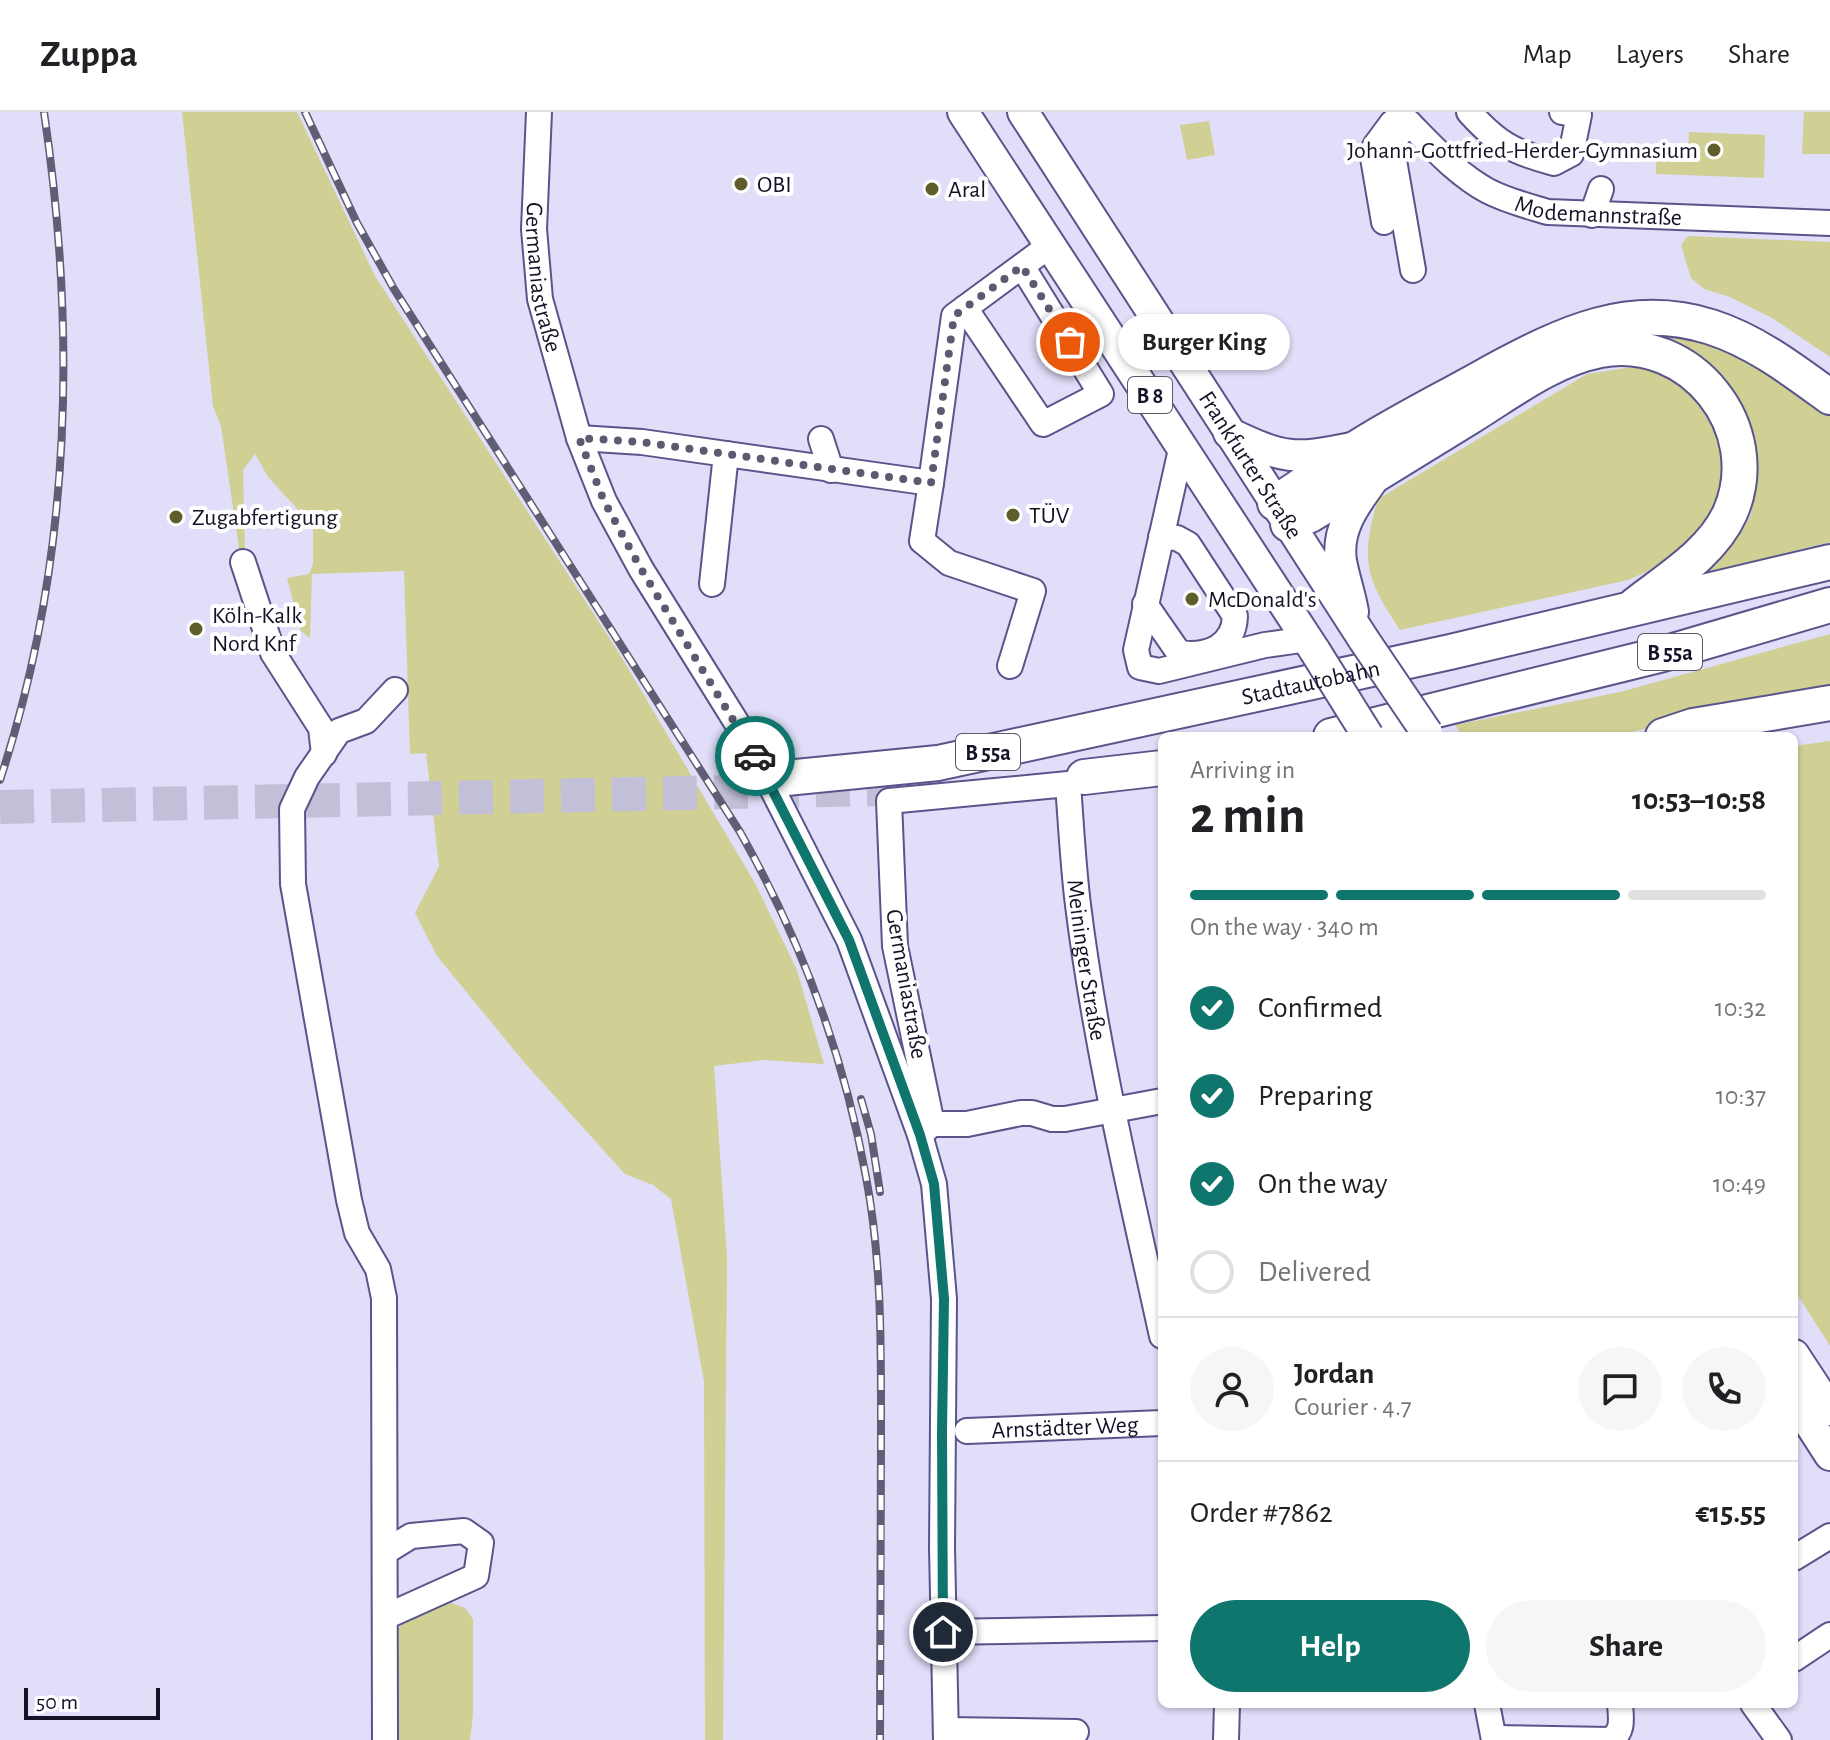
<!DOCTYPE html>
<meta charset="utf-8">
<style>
:root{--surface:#fff;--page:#f6f6f6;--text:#202124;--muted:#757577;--line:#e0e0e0;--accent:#0f766e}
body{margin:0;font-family:"Alegreya Sans",sans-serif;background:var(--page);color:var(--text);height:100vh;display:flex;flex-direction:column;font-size:30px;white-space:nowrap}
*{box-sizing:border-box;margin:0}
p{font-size:26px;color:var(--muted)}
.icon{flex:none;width:44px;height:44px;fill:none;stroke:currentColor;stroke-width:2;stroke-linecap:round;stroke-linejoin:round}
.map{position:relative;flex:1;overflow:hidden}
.details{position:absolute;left:1158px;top:620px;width:640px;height:976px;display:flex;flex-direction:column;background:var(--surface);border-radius:12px;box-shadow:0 2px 6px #0004}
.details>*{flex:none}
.scale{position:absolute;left:24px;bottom:20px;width:136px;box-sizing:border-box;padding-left:8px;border:4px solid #151228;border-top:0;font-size:22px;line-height:28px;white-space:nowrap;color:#151228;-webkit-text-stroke:6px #fff;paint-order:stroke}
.pin{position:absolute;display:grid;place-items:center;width:68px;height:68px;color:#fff;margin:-34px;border:4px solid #fff;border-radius:50%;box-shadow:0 2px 8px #0007}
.courier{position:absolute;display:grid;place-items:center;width:80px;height:80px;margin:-40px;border:6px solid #0f766e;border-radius:50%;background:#fff;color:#222;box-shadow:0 2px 10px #0007}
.bubble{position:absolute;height:56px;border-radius:28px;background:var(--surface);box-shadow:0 2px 6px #0004;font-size:26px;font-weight:700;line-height:56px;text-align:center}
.headline em{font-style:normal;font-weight:700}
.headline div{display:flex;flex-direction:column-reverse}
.headline{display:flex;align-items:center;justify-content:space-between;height:136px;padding:0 32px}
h1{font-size:52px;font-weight:700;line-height:60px}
.bar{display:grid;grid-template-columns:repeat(4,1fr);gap:12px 8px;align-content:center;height:96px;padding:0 32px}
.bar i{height:10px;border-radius:6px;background:var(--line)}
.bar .current{background:var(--accent)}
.bar p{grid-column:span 4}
.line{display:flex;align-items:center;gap:20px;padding:0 32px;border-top:2px solid var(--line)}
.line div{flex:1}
.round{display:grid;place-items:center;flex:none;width:84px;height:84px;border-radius:42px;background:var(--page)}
ol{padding:0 32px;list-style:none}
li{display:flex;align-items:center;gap:24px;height:88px}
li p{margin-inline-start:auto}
li .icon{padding:8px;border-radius:50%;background:var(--accent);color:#fff;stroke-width:4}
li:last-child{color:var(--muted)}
li i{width:44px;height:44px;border:4px solid var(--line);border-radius:50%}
.cta{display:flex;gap:16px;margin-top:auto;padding:16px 32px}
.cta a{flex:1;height:92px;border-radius:48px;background:var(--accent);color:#fff;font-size:32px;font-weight:700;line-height:92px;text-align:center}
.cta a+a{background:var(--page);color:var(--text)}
header{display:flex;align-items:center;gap:48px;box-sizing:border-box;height:112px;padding:0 40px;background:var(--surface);border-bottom:2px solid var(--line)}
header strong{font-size:38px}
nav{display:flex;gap:44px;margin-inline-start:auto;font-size:28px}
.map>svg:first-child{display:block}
.green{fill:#d0d095}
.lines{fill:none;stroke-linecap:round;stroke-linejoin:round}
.highway-tunnel{stroke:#c2bfd9;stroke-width:34;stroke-dasharray:34 17;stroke-linecap:butt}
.minor-casing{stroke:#5a548b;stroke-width:28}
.major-casing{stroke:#5a548b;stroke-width:34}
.highway-casing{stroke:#5a548b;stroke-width:38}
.minor{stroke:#fff;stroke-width:24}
.major{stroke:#fff;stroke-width:30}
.highway{stroke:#fff;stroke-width:34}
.rail-casing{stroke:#605d75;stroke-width:8}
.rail{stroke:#fff;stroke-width:5;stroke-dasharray:15;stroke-linecap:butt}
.major-bridge-casing{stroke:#5a548b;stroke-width:34;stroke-linecap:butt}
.major-bridge{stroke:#fff;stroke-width:30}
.done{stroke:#5c5971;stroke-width:8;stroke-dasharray:0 14.4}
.route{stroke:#0f766e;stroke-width:10}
.poi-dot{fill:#5f5e2b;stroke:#fff;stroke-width:3}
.labels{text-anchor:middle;stroke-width:8;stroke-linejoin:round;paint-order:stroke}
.shield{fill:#fff;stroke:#5b5968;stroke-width:2}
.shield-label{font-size:22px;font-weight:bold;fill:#151228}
.poi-label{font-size:24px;fill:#151228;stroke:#fff;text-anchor:start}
.street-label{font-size:24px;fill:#151228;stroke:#fff}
</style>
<header>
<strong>Zuppa</strong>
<nav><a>Map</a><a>Layers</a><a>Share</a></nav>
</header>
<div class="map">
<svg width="1830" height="1628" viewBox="0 0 1830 1628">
<rect width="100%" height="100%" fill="#e0def8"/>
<!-- green -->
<g class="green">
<path d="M 182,0 L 297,0 L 375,164 L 619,541 L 756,773 L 797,858 L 824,952 L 764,948 L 714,954 L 727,1145 L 723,1628 L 705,1628 L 704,1269 L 671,1087 L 653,1073 L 625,1062 L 523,949 L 437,844 L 415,801 L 439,754 L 426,641 L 410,642 L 404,459 L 312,462 L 310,526 L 301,519 L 287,466 L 309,462 L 313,452 L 313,414 L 268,365 L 255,342 L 243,358 L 245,439 L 240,443 L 221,314 L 213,294 Z"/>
<path d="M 1804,0 L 1830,0 L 1830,42 L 1802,42 Z"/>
<path d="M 1209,9 L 1215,43 L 1187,48 L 1180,13 Z"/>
<path d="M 1689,20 L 1765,23 L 1764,66 L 1656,62 L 1656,44 L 1688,45 Z"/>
<path d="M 1688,124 L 1830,130 L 1830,245 L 1772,206 L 1730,185 L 1704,177 L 1691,166 L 1681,133 Z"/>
<path d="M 1626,219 L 1711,225 L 1830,298 L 1830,430 L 1703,462 L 1737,427 L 1751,403 L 1756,366 L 1752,321 L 1736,289 Z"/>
<path d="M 1652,252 L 1703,285 L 1729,351 L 1710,407 L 1667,451 L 1628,468 L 1400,518 C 1365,466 1360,447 1378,387 L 1587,262 Z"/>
<path d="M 1830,522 L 1830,580 L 1728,596 L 1616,624 L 1462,624 L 1455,613 L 1620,580 Z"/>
<path d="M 1830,629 L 1830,1234 L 1794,1177 L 1794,634 Z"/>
<path d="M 452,1491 L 465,1496 L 473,1507 L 473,1603 L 470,1628 L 390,1628 L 395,1521 L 406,1506 L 436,1492 Z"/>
</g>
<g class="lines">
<!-- highway-tunnel -->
<path class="highway-tunnel" d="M 0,695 L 927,676"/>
<defs>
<g id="minor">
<path id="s1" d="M 539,0 L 534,117 L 540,187 L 579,326 L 604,389 L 641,457 L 748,629 L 849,828 L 920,1023 L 934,1072 L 944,1187 L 942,1435 L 946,1628"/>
<path id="s2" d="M 1398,0 C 1427,28 1453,60 1488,79 C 1507,89 1528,94 1548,100 L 1830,111"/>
<path d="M 1469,0 C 1498,32 1513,40 1554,51 L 1571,42 L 1579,3 L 1562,0"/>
<path d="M 1409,11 L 1391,31 L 1413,158"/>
<path d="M 1592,103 L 1601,77"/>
<path d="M 1384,110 L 1373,46 L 1375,34 L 1392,11"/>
<path d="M 1022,154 L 1101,282 L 1043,312 L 965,196 L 1049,134"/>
<path d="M 579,326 L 642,330 L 931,371 L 954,204 L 965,196"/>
<path d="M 821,327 L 831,358"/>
<path d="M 1182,333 L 1136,538 L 1140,555 L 1159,559 L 1265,533 L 1308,527"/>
<path d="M 931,371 L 922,429 L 949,451 L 1033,479 L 1010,554"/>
<path d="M 243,450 L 273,541 L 321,616 L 324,642"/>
<path d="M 712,472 L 726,342"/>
<path d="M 1145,492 L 1179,541 C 1207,545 1234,535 1235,504 L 1188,432 L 1177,426 L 1161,425"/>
<path d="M 932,1012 L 967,1012 L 1021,1001 L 1032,1001 L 1052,1007 L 1065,1007 L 1162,989"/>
<path id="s3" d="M 920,1023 L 932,1012 L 895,834 L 889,689 L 1068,672 C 1071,712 1073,753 1078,793 C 1096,938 1131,1082 1162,1224"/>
<path id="s4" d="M 967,1319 L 1162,1311"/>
<path d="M 385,1440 L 411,1424 L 464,1419 L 481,1431 L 476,1464 L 385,1505"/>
<path d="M 1794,1446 L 1830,1424"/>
<path d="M 943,1520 L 1162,1516"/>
<path d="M 1794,1547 L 1830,1523"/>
<path d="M 1487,1592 L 1494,1628"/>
<path d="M 1753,1592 L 1779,1628"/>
<path d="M 946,1618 L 1076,1620"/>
<path d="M 1494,1626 L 1610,1628 C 1624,1620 1621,1607 1620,1592"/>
<path d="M 385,1628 L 384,1186 L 378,1157 L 357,1121 L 349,1088 L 293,772 L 292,697 L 307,665 L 339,619 L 366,609 L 395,578"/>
<path d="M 1226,1628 L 1227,1592"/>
</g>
<g id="major">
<path d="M 963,0 L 1315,539"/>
<path id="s5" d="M 1023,0 L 1364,528"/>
<path d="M 1229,321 C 1284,347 1293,348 1352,336"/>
<path d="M 1353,500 C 1350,482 1344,466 1341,449 C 1336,416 1356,391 1374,366"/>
<path d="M 1794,1243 L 1830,1298"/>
<path d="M 1794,1287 L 1830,1343"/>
</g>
<g id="highway">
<path d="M 1275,391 C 1304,373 1331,352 1360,334 C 1403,307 1448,285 1492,260 C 1563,222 1629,189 1711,215 C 1755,229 1793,258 1830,285"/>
<path d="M 1288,412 L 1310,403 C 1364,370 1417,337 1471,304 C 1511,279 1553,247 1600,238 C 1691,221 1767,316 1730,401 C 1712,441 1668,467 1635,493"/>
<path d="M 1331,624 L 1663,542 L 1830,493"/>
<path d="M 1663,624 L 1693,614 L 1830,591"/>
<path d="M 1084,665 L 1162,656"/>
<path id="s6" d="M 786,666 L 938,651 L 1450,540 L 1830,450"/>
</g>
</defs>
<!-- minor casing -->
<use href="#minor" class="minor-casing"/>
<!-- major casing -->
<use href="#major" class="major-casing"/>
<!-- highway casing -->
<use href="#highway" class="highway-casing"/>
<!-- minor -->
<use href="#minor" class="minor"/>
<!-- major -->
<use href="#major" class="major"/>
<!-- highway -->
<use href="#highway" class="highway"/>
<defs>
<g id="rail">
<path d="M 305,0 L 357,111 L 394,177 L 740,720 C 801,828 844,943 866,1065 C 882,1149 881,1234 881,1319 C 881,1422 881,1525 880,1628"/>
<path d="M 0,668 C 71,452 77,223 44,0"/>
<path d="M 861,987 L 871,1022 L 880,1080"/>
</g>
</defs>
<!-- rail casing -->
<use href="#rail" class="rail-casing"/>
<!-- rail -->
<use href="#rail" class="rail"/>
<defs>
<g id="major-bridge">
<path d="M 1364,528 L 1427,621"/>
<path d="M 1315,539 L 1368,624"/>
</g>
</defs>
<!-- major-bridge casing -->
<use href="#major-bridge" class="major-bridge-casing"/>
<!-- major-bridge -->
<use href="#major-bridge" class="major-bridge"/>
</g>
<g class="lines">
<!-- done -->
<path class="done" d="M 755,644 L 641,457 L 604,389 L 579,326 L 642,330 L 931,371 L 954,204 L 1022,154 L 1070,230"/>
<!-- route -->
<path class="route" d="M 755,644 L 849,828 L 920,1023 L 934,1072 L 944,1187 L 942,1320 L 943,1520"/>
</g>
<!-- markers -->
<g class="poi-dot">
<circle cx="1714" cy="38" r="8"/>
<circle cx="741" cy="72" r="8"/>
<circle cx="932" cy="77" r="8"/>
<circle cx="1013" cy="403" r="8"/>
<circle cx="176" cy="405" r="8"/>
<circle cx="1192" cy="487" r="8"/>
<circle cx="196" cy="517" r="8"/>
</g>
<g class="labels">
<!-- shield labels -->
<g class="shield">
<rect x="1128" y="265" width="44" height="36" rx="6"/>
<rect x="1638" y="522" width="64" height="36" rx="6"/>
<rect x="956" y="622" width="64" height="36" rx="6"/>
</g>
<g class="shield-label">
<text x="1150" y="291">B 8</text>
<text x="1670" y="548">B 55a</text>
<text x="988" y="648">B 55a</text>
</g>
<!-- poi labels -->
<g class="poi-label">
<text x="1698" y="46" text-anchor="end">Johann-Gottfried-Herder-Gymnasium</text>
<text x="757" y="80">OBI</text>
<text x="948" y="85">Aral</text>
<text x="1029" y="411">TÜV</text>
<text x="192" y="413">Zugabfertigung</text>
<text x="1208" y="495">McDonald's</text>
<text x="212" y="511">Köln-Kalk<tspan x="212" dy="28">Nord Knf</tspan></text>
</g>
<!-- street labels -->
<g class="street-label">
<text dy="8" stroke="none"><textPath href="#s2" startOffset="234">Modemannstraße</textPath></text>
<text dy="8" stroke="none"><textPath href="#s1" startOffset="166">Germaniastraße</textPath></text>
<text dy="8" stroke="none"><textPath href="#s5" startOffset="420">Frankfurter Straße</textPath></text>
<text dy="8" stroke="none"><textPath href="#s6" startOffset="534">Stadtautobahn</textPath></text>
<text dy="8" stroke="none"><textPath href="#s3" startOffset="700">Meininger Straße</textPath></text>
<text transform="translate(907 872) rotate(80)" y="8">Germaniastraße</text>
<text dy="8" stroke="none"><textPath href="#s4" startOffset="98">Arnstädter Weg</textPath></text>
</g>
</g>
</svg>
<div class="scale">50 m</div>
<div class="pin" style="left:1070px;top:230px;background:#ea580c"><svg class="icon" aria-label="bag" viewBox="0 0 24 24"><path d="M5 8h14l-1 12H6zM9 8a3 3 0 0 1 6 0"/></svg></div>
<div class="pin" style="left:943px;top:1520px;background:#1f2937"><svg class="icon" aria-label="home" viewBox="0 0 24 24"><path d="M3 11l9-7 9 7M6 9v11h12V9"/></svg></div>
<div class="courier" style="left:755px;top:644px"><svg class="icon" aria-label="car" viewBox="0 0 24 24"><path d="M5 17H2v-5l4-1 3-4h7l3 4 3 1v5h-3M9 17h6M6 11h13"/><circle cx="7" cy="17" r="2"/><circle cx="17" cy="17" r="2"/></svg></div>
<div class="bubble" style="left:1118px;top:202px;width:172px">Burger King</div>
<section class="details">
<div class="headline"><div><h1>2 min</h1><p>Arriving in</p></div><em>10:53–10:58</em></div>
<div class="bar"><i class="current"></i><i class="current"></i><i class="current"></i><i></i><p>On the way · 340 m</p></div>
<ol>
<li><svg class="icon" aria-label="check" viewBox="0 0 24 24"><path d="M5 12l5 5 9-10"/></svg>Confirmed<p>10:32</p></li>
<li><svg class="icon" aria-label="check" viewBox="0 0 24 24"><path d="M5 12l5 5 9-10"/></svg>Preparing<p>10:37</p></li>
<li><svg class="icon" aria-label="check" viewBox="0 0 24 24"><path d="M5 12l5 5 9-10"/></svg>On the way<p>10:49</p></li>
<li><i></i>Delivered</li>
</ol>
<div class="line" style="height:144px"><a class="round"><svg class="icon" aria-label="person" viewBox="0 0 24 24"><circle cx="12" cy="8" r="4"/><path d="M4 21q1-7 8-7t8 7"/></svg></a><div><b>Jordan</b><p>Courier · 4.7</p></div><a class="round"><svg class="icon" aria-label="chat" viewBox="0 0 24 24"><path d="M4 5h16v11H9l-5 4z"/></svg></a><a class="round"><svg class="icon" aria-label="phone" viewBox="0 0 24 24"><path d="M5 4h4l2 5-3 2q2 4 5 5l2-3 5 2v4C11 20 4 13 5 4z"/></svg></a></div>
<div class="line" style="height:104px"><div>Order #7862</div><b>€15.55</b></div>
<div class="cta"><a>Help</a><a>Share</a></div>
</section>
</div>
